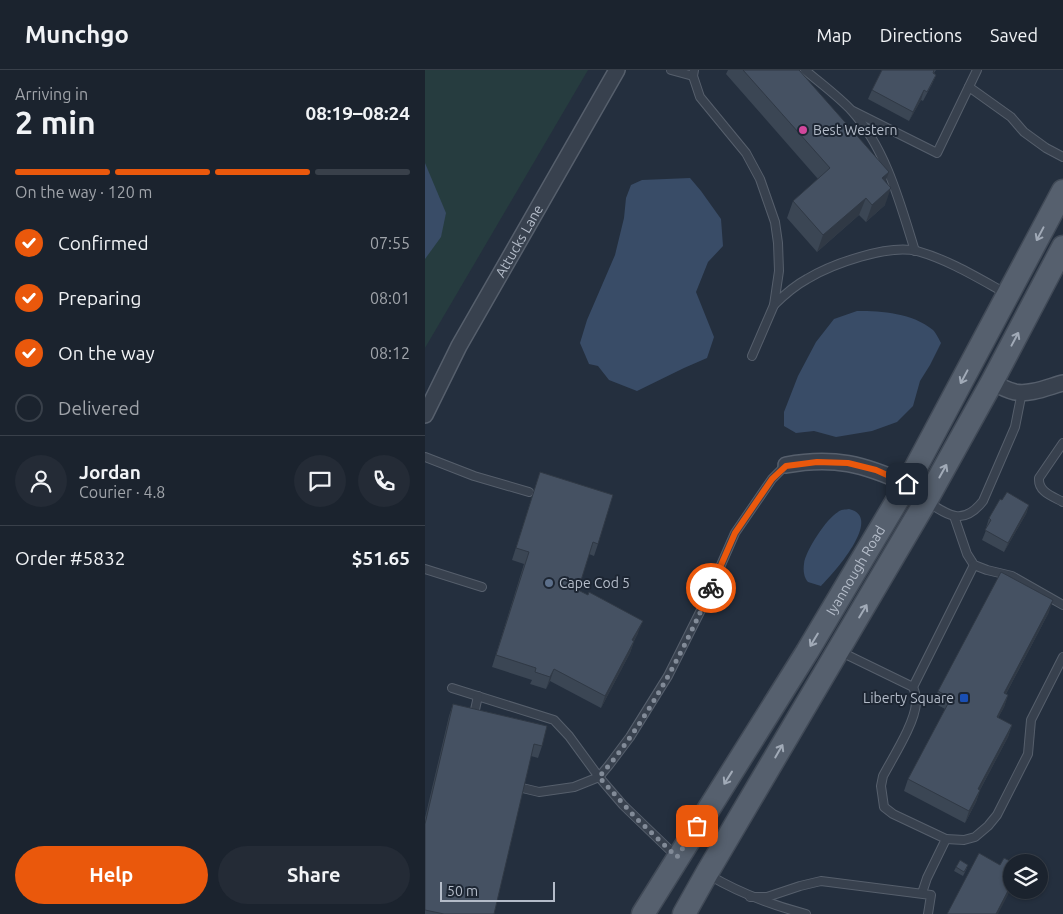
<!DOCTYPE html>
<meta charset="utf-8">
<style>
:root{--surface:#1b232e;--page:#242b36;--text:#f1f3f6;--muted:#a0a4aa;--line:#39404a;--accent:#ea580c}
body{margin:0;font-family:Ubuntu,sans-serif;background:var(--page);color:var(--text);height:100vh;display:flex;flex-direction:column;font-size:19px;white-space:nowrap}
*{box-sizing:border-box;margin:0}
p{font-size:16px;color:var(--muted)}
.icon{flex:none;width:28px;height:28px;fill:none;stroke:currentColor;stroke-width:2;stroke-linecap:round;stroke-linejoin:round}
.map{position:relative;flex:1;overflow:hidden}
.sheet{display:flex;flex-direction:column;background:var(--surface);width:425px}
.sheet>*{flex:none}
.fabs{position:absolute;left:578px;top:784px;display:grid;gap:10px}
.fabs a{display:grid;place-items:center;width:45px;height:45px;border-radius:50%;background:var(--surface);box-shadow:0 1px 4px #0004,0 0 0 1px var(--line);font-size:25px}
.scale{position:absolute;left:15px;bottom:12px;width:115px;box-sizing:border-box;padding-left:5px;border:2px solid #b4bcc9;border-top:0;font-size:14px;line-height:18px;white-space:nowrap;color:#b4bcc9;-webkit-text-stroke:4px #1d2633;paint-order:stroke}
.pin{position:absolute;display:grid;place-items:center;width:42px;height:42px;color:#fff;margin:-21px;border-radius:10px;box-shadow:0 2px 8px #0006}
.courier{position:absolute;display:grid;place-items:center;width:50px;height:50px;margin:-25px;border:4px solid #ea580c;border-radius:50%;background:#fff;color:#222;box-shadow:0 1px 6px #0007}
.overview em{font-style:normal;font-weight:600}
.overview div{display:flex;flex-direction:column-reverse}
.overview{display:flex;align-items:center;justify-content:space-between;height:85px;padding:0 15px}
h1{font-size:32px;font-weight:600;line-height:38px}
.bar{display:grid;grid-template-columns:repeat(4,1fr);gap:8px 5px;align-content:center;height:60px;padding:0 15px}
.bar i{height:6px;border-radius:4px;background:var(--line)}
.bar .active{background:var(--accent)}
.bar p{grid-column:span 4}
.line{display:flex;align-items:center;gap:12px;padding:0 15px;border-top:1px solid var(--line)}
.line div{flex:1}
.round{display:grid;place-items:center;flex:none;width:52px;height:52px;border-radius:26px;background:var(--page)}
ol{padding:0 15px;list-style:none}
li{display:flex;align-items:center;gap:15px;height:55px}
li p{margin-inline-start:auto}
li .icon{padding:5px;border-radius:50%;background:var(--accent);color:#fff;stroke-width:4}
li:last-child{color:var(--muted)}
li i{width:28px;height:28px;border:2px solid var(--line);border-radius:50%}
.action{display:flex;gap:10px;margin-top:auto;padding:10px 15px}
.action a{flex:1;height:58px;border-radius:30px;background:var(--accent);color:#fff;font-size:20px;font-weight:600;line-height:58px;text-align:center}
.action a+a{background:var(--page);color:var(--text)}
header{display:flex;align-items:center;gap:30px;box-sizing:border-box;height:70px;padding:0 25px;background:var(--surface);border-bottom:1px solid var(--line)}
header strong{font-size:24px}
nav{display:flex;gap:28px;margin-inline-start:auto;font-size:18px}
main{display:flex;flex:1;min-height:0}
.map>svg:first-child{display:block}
.green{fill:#263c3f}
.water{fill:#394c67}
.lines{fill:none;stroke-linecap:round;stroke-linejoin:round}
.service-casing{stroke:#565f6c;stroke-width:10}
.minor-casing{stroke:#565f6c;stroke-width:18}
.primary-casing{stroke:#414a57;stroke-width:25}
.service{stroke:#38414e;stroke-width:8}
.minor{stroke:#38414e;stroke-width:15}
.primary{stroke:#56606e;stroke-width:22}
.wall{fill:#3b4654}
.shaded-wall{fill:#303945}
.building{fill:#455162;stroke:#303945}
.oneway{stroke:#a1aab7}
.done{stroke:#828b98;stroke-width:5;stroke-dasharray:0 9}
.route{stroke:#ea580c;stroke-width:6}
.hotel-dot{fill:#d1479c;stroke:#1d2633;stroke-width:2}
.service-dot{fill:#5c6f8a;stroke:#1d2633;stroke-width:2}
.transit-dot{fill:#1a4fb4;stroke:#1d2633;stroke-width:2}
.labels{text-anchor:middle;stroke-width:4;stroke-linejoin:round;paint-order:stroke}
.poi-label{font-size:14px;fill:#b4bcc9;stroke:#1d2633;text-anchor:start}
.street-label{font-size:14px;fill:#b4bcc9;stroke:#1d2633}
</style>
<header>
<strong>Munchgo</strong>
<nav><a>Map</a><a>Directions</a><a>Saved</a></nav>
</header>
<main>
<section class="sheet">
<div class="overview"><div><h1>2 min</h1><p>Arriving in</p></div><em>08:19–08:24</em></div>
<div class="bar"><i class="active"></i><i class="active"></i><i class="active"></i><i></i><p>On the way · 120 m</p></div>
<ol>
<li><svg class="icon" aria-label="check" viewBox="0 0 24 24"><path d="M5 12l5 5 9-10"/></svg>Confirmed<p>07:55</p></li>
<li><svg class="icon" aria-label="check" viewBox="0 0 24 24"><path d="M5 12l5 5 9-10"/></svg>Preparing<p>08:01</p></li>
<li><svg class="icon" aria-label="check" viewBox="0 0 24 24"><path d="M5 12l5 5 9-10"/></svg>On the way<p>08:12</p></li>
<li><i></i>Delivered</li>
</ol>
<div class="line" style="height:90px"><a class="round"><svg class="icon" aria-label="person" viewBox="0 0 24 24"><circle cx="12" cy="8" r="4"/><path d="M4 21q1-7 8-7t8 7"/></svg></a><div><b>Jordan</b><p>Courier · 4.8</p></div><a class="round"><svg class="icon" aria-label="chat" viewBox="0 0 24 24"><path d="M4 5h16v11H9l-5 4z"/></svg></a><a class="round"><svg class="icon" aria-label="phone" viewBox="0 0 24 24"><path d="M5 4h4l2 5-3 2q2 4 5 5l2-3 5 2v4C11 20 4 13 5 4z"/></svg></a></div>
<div class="line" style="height:65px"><div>Order #5832</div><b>$51.65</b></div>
<div class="action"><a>Help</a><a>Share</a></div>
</section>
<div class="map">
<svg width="638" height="844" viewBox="0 0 638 844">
<rect width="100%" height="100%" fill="#242f3e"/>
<!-- green -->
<path class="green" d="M 0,0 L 163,0 L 0,278 Z"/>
<!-- water -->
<g class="water">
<path d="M 0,93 L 21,143 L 16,167 L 0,189 Z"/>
<path d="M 265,108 L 276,121 L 296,149 L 298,176 L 283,192 L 271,222 L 289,267 L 282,288 L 259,298 L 212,321 L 184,310 L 173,296 L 164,294 L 155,273 L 162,250 L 190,185 L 199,148 L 201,128 L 206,115 L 217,110 Z"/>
<path d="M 432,241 C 458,241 487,243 508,260 C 511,263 514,269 516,273 L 505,295 L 495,311 L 488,336 L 472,352 L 447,361 L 411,367 L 389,361 L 371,363 L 359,356 L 359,342 L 373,306 L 391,272 L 409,249 Z"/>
<path d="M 424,439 C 460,447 407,505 396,516 L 383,512 C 379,508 378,500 379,494 C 380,481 402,448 413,442 C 416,439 420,440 424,439 Z"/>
</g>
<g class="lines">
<defs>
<g id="service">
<path d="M 246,0 L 268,6"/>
<path d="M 269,0 L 268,6 L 275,27 L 321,83 L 335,109 L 350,152 L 353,173 L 354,201 L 349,235 C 359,225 369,216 382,209 C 407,194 463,174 492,181 C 524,190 553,208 582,224"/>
<path d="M 380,0 C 395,13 413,26 427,41 C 461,79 475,133 490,181"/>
<path d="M 544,17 L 586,47 L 599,62 L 621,78 L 638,87"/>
<path d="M 428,41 L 512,83 L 552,0"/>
<path d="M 327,286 L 349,235"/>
<path d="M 638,373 L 614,408 C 613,422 627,426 638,432"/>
<path d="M 0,387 L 49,406 L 104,422"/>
<path d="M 503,432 C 525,447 539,455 558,431 L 590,357 L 597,322"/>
<path d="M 529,446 L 542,484 L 549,495 L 562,500 L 587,506 L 638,535"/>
<path d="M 0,499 L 57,517"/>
<path d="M 414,581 L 488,617 C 490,622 492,627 491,633 C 490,653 468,687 458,706 L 456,716 L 459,737 L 468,744 L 521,769 L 502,808 L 497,823"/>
<path d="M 488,617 L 549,495"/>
<path d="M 27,618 L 129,650 L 144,666 L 174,707 L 198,735 L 251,786"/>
<path d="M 48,649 L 53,626"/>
<path d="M 89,716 L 114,722 L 149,717 L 174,707 L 184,695 L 205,667 L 243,606 L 278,536 L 310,463 L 347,409 L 361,395"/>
<path d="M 521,769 L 539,770 L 550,767 L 563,756 L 572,745 L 603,684 L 606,650 L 638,587"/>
<path d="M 284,805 C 316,824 346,835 381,844"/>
<path d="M 325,827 L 342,827 L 375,816 L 396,811 L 506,825 L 503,844"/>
</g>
<g id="minor">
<path d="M 567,312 C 574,316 582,320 590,322 C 605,325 623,317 638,313"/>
<path id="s1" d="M 0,345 L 34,276 L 192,0"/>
<path d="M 361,395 C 408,386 439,394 482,414"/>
</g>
<g id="primary">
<path id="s2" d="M 218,844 L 382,582 L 482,414 L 638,121"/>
<path d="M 259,844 L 282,803 L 501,431 L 567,312 L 638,177"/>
</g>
</defs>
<!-- service casing -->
<use href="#service" class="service-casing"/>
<!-- minor casing -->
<use href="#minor" class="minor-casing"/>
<!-- primary casing -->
<use href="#primary" class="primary-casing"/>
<!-- service -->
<use href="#service" class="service"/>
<!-- minor -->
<use href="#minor" class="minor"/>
<!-- primary -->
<use href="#primary" class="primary"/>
</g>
<!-- wall -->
<g class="wall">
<path d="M 303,0 L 374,0 L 460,111 L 460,135 L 441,152 L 434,145 L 392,182 L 362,148 L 368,131 L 393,109 L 301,4 Z"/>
<path d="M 457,0 L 511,0 L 509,3 L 511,5 L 507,14 L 498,31 L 496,30 L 484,51 L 443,29 L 447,20 Z"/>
<path d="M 115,402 L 173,474 L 169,486 L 164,484 L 153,520 L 213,563 L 209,571 L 205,583 L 176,638 L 125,611 L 121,619 L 105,614 L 107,610 L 67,597 L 99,494 L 87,490 Z"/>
<path d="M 577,430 L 604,435 L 601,444 L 579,482 L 557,470 L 562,458 L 561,458 L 564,448 Z"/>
<path d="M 624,542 L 581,624 L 583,625 L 579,637 L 573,648 L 587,655 L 583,667 L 555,720 L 551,732 L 540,753 L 479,721 L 483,709 L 520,639 L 509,633 L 513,621 Z"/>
<path d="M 28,634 L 117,676 L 113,688 L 106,686 L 69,844 L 0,844 L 0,748 L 24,646 Z"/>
<path d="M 531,797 L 542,798 L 538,806 L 529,801 Z"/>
</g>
<!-- shaded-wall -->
<g class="shaded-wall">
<path d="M 499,20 L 496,30 L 484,51 L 488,42 Z"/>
<path d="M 464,102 L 458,118 L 457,108 Z"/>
<path d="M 466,118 L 460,135 L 441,152 L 447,135 Z"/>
<path d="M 441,128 L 434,145 L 392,182 L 398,165 Z"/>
<path d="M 604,435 L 601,444 L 579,482 L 583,473 Z"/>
<path d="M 628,530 L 624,542 L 575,635 L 579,623 Z"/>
<path d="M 218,551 L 213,563 L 203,582 L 207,570 Z"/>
<path d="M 209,571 L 205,583 L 176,638 L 180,626 Z"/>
<path d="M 129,599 L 125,611 L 121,619 L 125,607 Z"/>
<path d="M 583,625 L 579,637 L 567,659 L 572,647 Z"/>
<path d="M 587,655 L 583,667 L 549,731 L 553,719 Z"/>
<path d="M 555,720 L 551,732 L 540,753 L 544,741 Z"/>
<path d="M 586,815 L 586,819 L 573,844 L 571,844 Z"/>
</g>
<!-- building -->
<g class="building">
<path d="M 318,0 L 374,0 L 464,102 L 457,108 L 466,118 L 447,135 L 441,128 L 398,165 L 368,131 L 405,98 Z"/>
<path d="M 457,0 L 509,0 L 508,3 L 511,5 L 502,22 L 499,20 L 488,42 L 447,20 Z"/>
<path d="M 115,402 L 188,425 L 173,474 L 168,472 L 153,520 L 163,525 L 164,522 L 218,551 L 207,570 L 209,571 L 180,626 L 129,599 L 125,607 L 110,602 L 111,598 L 71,585 L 104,482 L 91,478 Z"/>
<path d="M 582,422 L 604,435 L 583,473 L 560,460 L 566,450 L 564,448 L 575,429 L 577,430 Z"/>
<path d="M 576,502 L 628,530 L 579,623 L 583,625 L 572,647 L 587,655 L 553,719 L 555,720 L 544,741 L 483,709 L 526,628 L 513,621 Z"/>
<path d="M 28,634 L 122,656 L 117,676 L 109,674 L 69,844 L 19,844 L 0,840 L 0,754 Z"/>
<path d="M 554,783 L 575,795 L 579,788 L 587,792 L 586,792 L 586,815 L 571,844 L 522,844 Z"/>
<path d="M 535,790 L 543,795 L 539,802 L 531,797 Z"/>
</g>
<!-- one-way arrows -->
<defs><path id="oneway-shaft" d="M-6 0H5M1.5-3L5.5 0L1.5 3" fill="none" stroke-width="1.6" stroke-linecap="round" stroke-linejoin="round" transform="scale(1.25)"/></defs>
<g class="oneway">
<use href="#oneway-shaft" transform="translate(615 164) rotate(118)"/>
<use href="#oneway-shaft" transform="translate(590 269) rotate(-62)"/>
<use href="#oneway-shaft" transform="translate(539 307) rotate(118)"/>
<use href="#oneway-shaft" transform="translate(518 401) rotate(-61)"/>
<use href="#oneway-shaft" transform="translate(438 541) rotate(-59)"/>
<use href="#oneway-shaft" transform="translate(389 570) rotate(121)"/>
<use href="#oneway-shaft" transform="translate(354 681) rotate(-60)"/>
<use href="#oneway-shaft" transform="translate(303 708) rotate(122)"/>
</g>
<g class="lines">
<!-- done -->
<path class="done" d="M 272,756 L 252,787 L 211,748 L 174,707 C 220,655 259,581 286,518"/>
<!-- route -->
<path class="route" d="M 286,518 L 310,463 L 347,409 L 361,396 L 392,392 L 423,393 L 451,400 L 482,414"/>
</g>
<!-- markers -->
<circle class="hotel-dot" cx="378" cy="60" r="5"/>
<circle class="service-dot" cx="124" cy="513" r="5"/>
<rect class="transit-dot" x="534" y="623" width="10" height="10" rx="2.5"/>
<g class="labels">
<!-- poi labels -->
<g class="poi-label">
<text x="388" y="65">Best Western</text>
<text x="134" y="518">Cape Cod 5</text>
<text x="529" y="633" text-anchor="end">Liberty Square</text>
</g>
<!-- street labels -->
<g class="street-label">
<text dy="5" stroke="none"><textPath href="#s1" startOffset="198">Attucks Lane</textPath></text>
<text dy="5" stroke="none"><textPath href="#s2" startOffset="404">Iyannough Road</textPath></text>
</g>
</g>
</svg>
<div class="fabs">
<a><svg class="icon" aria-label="layers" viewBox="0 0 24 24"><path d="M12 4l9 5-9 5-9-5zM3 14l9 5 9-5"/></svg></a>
</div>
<div class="scale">50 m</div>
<div class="pin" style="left:272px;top:756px;background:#ea580c"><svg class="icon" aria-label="bag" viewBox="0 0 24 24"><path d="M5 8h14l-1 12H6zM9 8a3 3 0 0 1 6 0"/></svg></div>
<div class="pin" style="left:482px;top:414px;background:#1f2937"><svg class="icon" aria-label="home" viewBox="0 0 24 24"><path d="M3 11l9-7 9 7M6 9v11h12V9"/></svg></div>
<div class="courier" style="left:286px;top:518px"><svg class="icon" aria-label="bike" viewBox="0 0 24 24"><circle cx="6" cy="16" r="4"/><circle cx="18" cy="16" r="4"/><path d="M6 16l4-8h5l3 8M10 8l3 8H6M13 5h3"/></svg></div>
</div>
</main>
